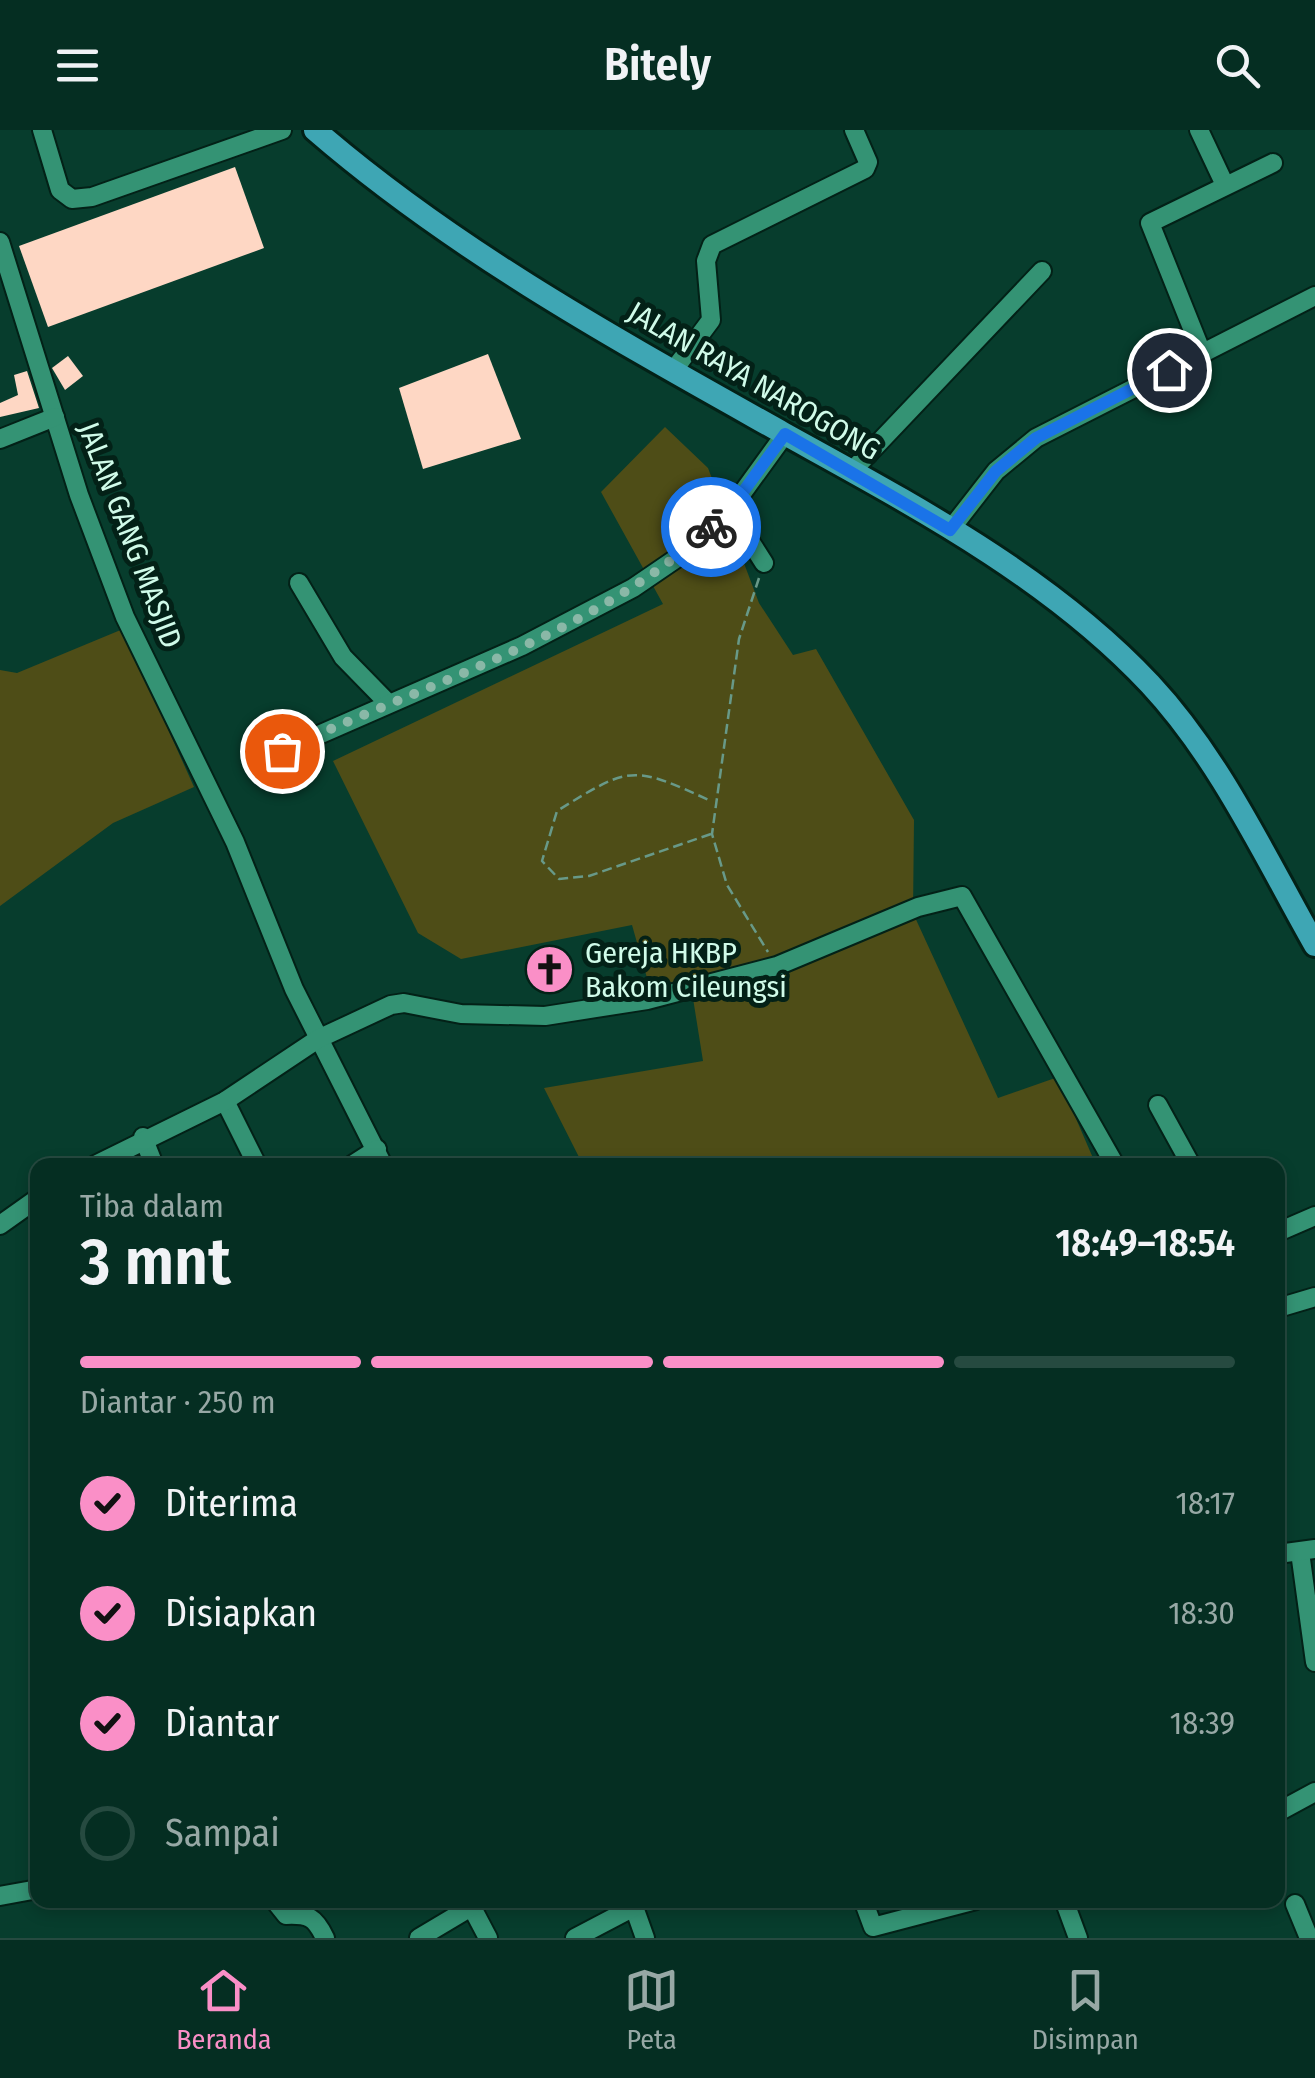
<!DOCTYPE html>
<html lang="id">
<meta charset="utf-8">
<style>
:root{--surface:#052e22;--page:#133a2f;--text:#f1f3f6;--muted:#97a8a5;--line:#264a40;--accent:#fa8fc7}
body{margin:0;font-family:"Fira Sans Condensed",sans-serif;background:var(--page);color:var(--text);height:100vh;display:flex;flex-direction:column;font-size:38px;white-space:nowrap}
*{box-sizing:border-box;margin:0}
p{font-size:32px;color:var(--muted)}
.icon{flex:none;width:55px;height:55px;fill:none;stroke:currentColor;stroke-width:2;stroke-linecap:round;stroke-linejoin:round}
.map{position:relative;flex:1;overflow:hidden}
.panel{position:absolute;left:30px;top:1028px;width:1255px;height:750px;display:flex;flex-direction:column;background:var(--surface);border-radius:20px;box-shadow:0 5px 15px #0003,0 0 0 2px var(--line)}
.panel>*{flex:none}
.pin{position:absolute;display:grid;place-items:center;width:85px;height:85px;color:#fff;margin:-42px;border:5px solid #fff;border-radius:50%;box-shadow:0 2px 10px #0007}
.courier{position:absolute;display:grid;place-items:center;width:100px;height:100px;margin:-50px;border:8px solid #1a73e8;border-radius:50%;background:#fff;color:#222;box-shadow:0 2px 12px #0007}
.overview em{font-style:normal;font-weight:600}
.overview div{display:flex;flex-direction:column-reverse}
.overview{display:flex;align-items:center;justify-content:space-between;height:170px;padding:0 50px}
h1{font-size:65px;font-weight:600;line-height:75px}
.bar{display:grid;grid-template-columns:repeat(4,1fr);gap:15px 10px;align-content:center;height:120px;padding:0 50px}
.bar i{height:12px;border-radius:8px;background:var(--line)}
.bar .on{background:var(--accent)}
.bar p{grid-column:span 4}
ol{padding:0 50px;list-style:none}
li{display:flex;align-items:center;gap:30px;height:110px}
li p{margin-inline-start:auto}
li .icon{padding:10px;border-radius:50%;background:var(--accent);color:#111;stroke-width:4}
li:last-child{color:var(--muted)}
li i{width:55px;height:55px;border:5px solid var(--line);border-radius:50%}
header{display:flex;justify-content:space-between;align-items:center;height:130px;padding:0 50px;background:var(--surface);font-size:45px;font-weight:600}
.menu{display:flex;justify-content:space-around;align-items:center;height:140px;border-top:2px solid var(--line);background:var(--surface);font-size:28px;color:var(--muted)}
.menu a{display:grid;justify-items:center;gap:5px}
.menu .on{color:var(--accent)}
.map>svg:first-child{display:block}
.green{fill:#4e4d17}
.building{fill:#fed7c4}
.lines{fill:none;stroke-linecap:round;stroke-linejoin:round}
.minor-casing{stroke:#032117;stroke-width:22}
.major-casing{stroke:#032117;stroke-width:28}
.path{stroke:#689988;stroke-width:2.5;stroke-dasharray:10 5;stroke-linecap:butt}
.minor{stroke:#349374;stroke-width:18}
.major{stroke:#3ea6b4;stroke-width:22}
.done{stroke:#8ab8a7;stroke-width:10;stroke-dasharray:0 18}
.route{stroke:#1a73e8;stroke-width:12}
.labels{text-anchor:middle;stroke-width:10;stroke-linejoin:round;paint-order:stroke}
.street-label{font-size:30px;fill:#d0fbe9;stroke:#032117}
.poi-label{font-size:30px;fill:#d0fbe9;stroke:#032117;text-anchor:start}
</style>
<header><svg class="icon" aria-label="menu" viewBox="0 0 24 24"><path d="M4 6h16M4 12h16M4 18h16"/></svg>Bitely<svg class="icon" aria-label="search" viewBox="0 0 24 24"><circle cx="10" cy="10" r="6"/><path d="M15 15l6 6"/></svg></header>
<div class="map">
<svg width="1315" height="1808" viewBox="0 0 1315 1808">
<rect width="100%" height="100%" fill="#073d2d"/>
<!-- green -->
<g class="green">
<path d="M 665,297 L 708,338 L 759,473 L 793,525 L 816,519 L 914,690 L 913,783 L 998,968 L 1058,947 L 1096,1035 L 583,1035 L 544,958 L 703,931 L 692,862 L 651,862 L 632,795 L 461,829 L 418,803 L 333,631 L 663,474 L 601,362 Z"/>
<path d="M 123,499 L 194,657 L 113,693 L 0,776 L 0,540 L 17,543 Z"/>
</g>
<!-- building -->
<g class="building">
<path d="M 235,37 L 264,118 L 48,197 L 19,116 Z"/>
<path d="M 488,224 L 521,309 L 423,339 L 399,258 Z"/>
<path d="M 68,226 L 83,246 L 65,260 L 52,238 Z"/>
<path d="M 27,241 L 39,278 L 0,287 L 0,273 L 18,265 L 14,245 Z"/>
</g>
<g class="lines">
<defs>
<g id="minor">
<path d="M 42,0 L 60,60 L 72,69 L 92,67 L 282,0"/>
<path d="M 1199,0 L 1224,53"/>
<path d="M 0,112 L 79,365 L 125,487 L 235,712 L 294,859 L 383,1035"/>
<path d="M 1202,223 L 1150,93 L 1273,33"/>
<path d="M 673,241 L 711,190 L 706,131 L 712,115 L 865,39 L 868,32 L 854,0"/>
<path d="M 0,309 L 55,287"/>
<path d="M 852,341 L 1042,141"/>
<path d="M 730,380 L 764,433"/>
<path d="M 950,400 L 996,341 L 1036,308 L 1315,166"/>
<path d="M 299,453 L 343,527 L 387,572"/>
<path d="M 282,621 L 522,516 L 633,458 L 677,428 L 730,380 L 785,304"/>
<path d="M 225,971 L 257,1035"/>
<path d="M 1158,975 L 1191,1035"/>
<path d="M 143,1007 L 154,1035"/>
<path d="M 95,1035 L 225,971 L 318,909 L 391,875 L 404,873 L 461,884 L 545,886 L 647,870 L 777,836 L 918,777 L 962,766 L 1115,1035"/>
<path d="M 352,1035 L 377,1019"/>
<path d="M 0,1095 L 38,1068"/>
<path d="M 1278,1102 L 1315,1086"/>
<path d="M 1278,1178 L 1315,1167"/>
<path d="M 1300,1422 L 1315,1532"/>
<path d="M 1278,1424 L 1315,1419"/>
<path d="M 1278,1682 L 1315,1662"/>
<path d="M 0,1766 L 38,1759"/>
<path d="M 274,1770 L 286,1785 C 309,1784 315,1787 325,1808"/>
<path d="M 468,1770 L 488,1808"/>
<path d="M 641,1770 L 634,1777 L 645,1808"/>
<path d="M 863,1770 L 873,1797 L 976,1770"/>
<path d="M 1064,1770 L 1078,1808"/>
<path d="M 1295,1774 L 1309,1808"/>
<path d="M 419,1808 L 471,1777"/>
<path d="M 575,1808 L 634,1777"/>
</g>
<path id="major" d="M 315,0 C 456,122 621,212 783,303 C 911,374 1049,446 1150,554 C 1220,629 1265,727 1315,815"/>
</defs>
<!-- minor casing -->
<use href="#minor" class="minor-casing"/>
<!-- major casing -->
<use href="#major" class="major-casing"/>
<!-- path -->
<g class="path">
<path d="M 759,448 L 739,509 L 712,704 L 727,755 L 768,822"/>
<path d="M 711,704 L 589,746 L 559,749 L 542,731 L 557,681 C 631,635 632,635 711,671"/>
</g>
<!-- minor -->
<use href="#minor" class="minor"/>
<!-- major -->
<use href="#major" class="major"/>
</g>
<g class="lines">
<!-- done -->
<path class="done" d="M 282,621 C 424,554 594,505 711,397"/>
<!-- route -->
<path class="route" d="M 711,397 L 730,380 L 785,304 L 950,400 L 996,341 L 1036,308 L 1169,240"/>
</g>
<!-- icons -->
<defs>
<symbol id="church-disc" viewBox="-11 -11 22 22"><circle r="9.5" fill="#fa8fc7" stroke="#032117"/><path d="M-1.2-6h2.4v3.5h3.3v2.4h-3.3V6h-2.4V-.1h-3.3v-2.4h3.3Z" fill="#111"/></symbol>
</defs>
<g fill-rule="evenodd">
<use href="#church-disc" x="522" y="812" width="55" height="55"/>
</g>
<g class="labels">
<!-- street labels -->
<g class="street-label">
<text transform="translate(754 251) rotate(30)" y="10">JALAN RAYA NAROGONG</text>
<text transform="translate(130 405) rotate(69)" y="10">JALAN GANG MASJID</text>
</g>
<!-- poi labels -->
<g class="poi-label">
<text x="585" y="833">Gereja HKBP<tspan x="585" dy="34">Bakom Cileungsi</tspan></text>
</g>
</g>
</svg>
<div class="pin" style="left:282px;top:621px;background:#ea580c"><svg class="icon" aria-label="bag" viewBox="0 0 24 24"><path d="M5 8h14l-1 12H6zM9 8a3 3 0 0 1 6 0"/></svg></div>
<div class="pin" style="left:1169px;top:240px;background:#1f2937"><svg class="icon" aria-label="home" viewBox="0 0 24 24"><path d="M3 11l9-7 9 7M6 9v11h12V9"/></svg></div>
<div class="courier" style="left:711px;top:397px"><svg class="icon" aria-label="bike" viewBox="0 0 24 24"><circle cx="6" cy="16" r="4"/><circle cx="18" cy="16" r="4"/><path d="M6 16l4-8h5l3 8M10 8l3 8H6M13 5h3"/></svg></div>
<section class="panel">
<div class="overview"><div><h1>3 mnt</h1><p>Tiba dalam</p></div><em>18:49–18:54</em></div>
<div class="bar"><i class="on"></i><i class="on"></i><i class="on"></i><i></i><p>Diantar · 250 m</p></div>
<ol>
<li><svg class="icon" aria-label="check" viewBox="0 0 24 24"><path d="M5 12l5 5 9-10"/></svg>Diterima<p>18:17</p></li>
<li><svg class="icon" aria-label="check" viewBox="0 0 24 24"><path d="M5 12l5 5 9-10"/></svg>Disiapkan<p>18:30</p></li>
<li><svg class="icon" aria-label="check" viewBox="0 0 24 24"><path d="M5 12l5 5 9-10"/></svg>Diantar<p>18:39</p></li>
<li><i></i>Sampai</li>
</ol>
</section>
</div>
<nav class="menu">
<a class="on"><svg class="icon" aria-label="home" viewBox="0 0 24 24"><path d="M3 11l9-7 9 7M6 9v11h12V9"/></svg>Beranda</a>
<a><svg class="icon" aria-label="map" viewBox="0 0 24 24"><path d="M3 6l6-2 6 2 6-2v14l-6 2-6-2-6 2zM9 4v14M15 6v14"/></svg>Peta</a>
<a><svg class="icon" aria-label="saved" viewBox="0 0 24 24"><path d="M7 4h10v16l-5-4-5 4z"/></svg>Disimpan</a>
</nav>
